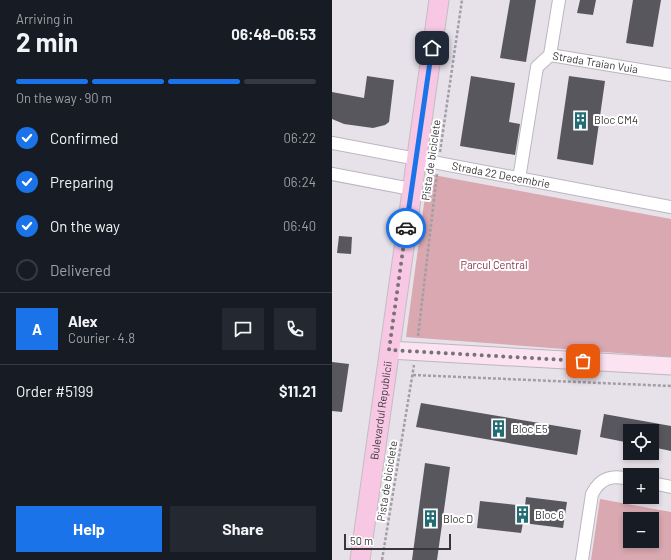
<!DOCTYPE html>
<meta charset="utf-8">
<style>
:root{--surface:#171b24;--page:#242831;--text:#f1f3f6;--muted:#9ea1a6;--line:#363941;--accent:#1a73e8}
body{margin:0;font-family:Barlow,sans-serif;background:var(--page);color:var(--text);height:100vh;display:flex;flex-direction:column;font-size:15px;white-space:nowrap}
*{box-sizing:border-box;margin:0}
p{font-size:13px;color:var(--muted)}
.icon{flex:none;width:22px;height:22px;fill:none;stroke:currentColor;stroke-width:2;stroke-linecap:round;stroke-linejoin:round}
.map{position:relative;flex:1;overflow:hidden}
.side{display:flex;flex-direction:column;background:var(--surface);width:332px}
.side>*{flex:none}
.fabs{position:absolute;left:291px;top:424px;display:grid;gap:8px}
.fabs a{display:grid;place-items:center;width:36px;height:36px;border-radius:0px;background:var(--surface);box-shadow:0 2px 6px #0003;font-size:20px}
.scale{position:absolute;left:12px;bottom:10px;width:107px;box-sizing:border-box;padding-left:4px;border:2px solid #393639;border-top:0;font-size:11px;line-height:14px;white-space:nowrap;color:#393639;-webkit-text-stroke:3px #fff;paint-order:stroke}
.pin{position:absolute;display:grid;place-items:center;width:34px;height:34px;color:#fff;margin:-17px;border-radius:8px;box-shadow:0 2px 6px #0006}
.courier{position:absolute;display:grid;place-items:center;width:40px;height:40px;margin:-20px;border:3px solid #1a73e8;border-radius:50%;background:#fff;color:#222;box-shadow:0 1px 5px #0007}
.head em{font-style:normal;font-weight:700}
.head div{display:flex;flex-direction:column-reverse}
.head{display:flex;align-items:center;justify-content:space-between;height:68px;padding:0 16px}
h1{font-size:26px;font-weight:700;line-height:30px}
.bar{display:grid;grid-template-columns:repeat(4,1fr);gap:6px 4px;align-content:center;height:48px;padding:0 16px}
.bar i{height:5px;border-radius:3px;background:var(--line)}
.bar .current{background:var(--accent)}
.bar p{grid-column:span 4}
.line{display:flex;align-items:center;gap:10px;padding:0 16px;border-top:1px solid var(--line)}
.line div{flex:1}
.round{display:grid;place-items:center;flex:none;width:42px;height:42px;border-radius:0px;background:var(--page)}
ol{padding:0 16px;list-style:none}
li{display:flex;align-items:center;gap:12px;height:44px}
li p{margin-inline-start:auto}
li .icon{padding:4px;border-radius:50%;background:var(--accent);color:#fff;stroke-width:4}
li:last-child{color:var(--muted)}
li i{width:22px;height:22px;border:2px solid var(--line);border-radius:50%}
.primary-button{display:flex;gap:8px;margin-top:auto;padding:8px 16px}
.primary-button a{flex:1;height:46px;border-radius:0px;background:var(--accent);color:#fff;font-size:16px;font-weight:700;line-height:46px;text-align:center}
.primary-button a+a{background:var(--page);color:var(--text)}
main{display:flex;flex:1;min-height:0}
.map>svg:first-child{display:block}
.green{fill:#daa8b0;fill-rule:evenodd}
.building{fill:#59575e}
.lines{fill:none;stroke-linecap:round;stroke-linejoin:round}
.street-casing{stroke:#bcb6bd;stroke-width:14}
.secondary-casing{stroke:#bcb6bd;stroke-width:19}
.primary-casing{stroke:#c0bfc0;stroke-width:21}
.path{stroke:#a39ea4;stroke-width:2.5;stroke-dasharray:3 2;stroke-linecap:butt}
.street{stroke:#fff;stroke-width:12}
.secondary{stroke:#fce3f2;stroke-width:17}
.primary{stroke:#f8c7e4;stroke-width:19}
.done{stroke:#767277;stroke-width:4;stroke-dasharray:0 7.2}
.route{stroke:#1a73e8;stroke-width:5}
.labels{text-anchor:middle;stroke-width:4;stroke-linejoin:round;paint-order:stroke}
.street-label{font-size:11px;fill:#393639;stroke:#fff}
.poi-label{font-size:11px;fill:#393639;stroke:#fff;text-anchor:start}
.park-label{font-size:11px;fill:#873147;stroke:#fff}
</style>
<main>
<section class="side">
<div class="head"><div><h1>2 min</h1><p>Arriving in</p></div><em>06:48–06:53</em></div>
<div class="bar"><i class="current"></i><i class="current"></i><i class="current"></i><i></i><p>On the way · 90 m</p></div>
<ol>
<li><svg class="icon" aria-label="check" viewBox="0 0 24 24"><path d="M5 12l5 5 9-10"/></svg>Confirmed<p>06:22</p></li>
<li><svg class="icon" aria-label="check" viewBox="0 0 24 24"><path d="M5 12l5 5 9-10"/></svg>Preparing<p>06:24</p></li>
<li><svg class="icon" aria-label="check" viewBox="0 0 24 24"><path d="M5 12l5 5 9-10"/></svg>On the way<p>06:40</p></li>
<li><i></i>Delivered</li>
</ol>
<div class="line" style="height:72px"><b class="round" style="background:var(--accent);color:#fff">A</b><div><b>Alex</b><p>Courier · 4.8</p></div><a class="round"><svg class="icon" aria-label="chat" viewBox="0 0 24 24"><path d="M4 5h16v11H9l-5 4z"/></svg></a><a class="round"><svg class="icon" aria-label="phone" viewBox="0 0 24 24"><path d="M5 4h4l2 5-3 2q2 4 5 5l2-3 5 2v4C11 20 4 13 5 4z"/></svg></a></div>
<div class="line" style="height:52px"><div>Order #5199</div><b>$11.21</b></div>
<div class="primary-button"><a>Help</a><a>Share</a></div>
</section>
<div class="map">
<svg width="339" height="560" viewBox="0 0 339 560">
<rect width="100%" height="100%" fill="#e7e1e9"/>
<!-- green -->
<g class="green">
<path d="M 96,174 L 339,219 L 339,357 L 74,337 Z"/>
<path d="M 268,499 L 339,512 L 339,560 L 259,560 ZM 298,519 L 320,519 L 320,541 L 298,541 Z"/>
</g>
<!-- building -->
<g class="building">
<path d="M 178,0 L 204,0 L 194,62 L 168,58 Z"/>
<path d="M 248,0 L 264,0 L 261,15 L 245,13 Z"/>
<path d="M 301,0 L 329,0 L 321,47 L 294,43 Z"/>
<path d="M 35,76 L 62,80 L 57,122 L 53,125 L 41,128 L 12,124 L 0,119 L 0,92 L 32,98 Z"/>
<path d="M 139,76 L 183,83 L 177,122 L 188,124 L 183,155 L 128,146 Z"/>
<path d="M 237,76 L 273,81 L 261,165 L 225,159 Z"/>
<path d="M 7,236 L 20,237 L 19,254 L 5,253 Z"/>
<path d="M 0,362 L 17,364 L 10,412 L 0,411 Z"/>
<path d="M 89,403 L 249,430 L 245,455 L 84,427 Z"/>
<path d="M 272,414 L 339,426 L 339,451 L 320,447 L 320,431 L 298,431 L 298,443 L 268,437 Z"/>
<path d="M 93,463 L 118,467 L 105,560 L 80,560 Z"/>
<path d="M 194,497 L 235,502 L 231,528 L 191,523 L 189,533 L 145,528 L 148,501 L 193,506 Z"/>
</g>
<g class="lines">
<defs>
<g id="street">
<path id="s1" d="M 218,55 L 339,75"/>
<path d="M 218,55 L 227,0"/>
<path id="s2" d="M 0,143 L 339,207"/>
<path d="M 0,174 L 79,189"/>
<path d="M 187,179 L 205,67 L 218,55"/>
<path d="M 320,483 L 339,487"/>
<path d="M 250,560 L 260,494 C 269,477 280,475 298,479"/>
</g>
<path id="secondary" d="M 57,350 L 339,366"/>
<g id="primary">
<path id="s3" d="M 28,560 L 107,0"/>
</g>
</defs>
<!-- street casing -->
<use href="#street" class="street-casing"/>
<!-- secondary casing -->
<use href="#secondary" class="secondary-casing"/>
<!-- primary casing -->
<use href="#primary" class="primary-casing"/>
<!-- path -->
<g class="path">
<path d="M 108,152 L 130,0"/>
<path d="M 86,336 L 105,174"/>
<path d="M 81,375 L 339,386"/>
<path d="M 50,560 L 82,365"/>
</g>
<!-- street -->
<use href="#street" class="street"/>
<!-- secondary -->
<use href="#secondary" class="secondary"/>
<!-- primary -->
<use href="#primary" class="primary"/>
</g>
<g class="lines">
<!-- done -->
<path class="done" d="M 74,228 L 57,350 L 251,361"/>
<!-- route -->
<path class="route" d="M 74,228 L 100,48"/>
</g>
<!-- icons -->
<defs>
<symbol id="building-bare" viewBox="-9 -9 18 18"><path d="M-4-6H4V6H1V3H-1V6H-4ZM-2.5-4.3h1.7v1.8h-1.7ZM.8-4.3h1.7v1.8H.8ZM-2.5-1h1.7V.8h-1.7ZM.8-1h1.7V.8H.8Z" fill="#226d73" stroke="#fff" stroke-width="2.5" paint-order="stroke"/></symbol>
</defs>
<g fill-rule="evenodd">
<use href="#building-bare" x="236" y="108" width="25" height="25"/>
<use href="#building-bare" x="154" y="416" width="25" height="25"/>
<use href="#building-bare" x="178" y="502" width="25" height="25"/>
<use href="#building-bare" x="86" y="506" width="25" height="25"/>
</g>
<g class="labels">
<!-- street labels -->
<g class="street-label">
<text dy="4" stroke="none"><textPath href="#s1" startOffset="46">Strada Traian Vuia</textPath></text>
<text transform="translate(99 160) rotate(-82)" y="4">Pista de biciclete</text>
<text dy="4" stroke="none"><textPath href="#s2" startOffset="172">Strada 22 Decembrie</textPath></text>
<text dy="4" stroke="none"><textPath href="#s3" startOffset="151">Bulevardul Republicii</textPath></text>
<text transform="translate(55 481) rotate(-81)" y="4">Pista de biciclete</text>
</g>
<!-- poi labels -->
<g class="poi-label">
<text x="262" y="124">Bloc CM4</text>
<text x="180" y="433">Bloc E5</text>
<text x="203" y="519">Bloc 6</text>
<text x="111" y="523">Bloc D</text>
</g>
<!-- park labels -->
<g class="park-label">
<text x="162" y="269">Parcul Central</text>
</g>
</g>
</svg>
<div class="fabs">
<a><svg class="icon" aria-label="locate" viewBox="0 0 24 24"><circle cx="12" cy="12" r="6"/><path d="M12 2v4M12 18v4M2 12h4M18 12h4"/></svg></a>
<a>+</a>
<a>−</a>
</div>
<div class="scale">50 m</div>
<div class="pin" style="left:251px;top:361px;background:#ea580c"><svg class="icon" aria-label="bag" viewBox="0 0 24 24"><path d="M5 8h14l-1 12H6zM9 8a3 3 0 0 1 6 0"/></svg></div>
<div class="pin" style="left:100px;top:48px;background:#1f2937"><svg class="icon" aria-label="home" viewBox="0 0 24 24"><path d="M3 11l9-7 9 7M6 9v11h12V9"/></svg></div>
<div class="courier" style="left:74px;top:228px"><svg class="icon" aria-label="car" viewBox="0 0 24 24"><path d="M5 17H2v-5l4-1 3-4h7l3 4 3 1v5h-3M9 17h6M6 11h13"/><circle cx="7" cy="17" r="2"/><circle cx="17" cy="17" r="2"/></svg></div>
</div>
</main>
